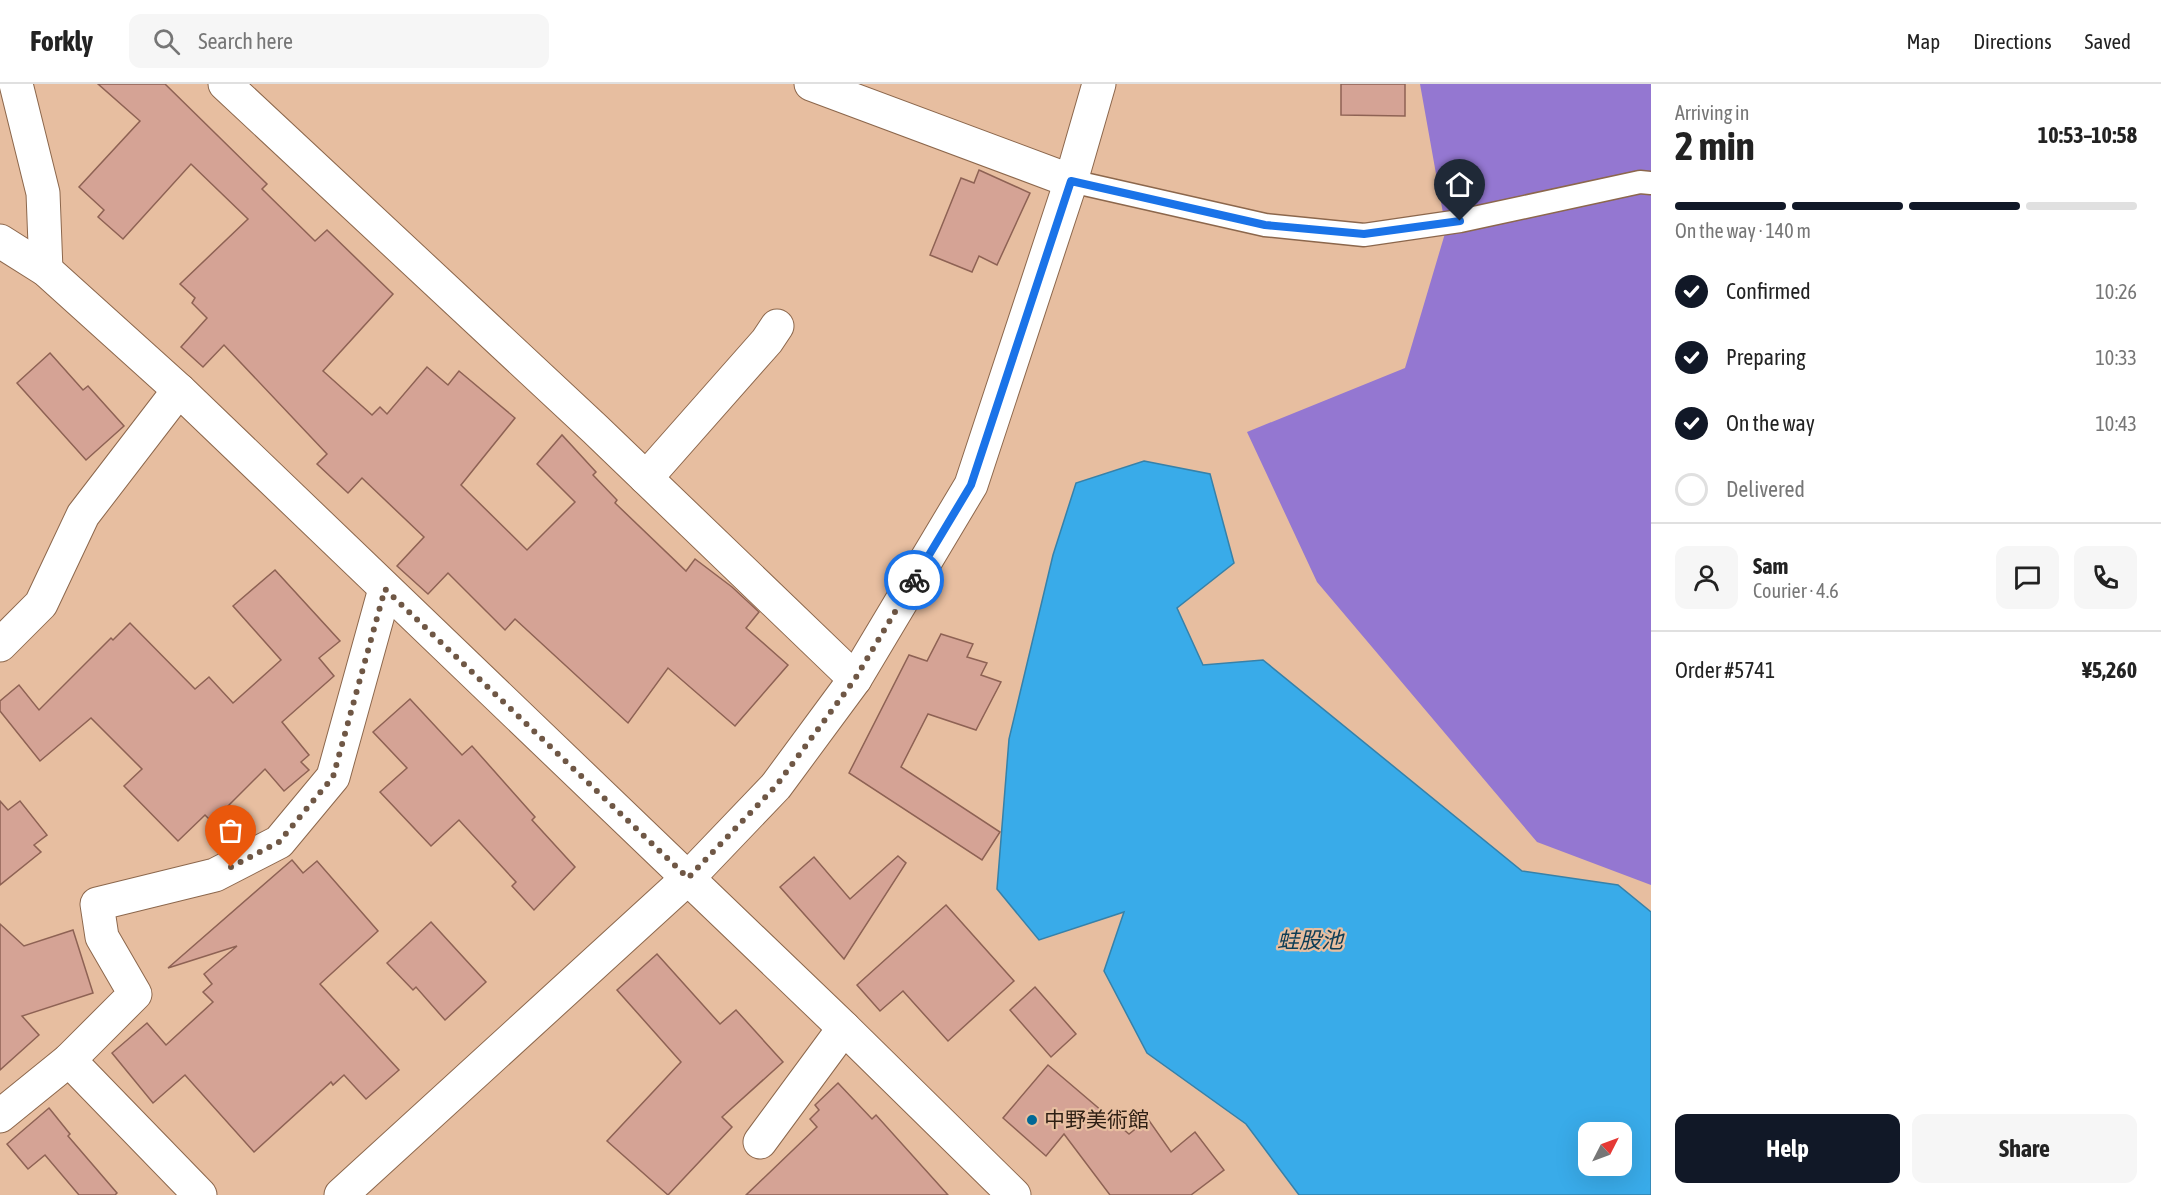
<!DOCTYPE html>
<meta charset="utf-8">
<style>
:root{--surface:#fff;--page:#f6f6f6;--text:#222;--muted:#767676;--line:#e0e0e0;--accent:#111827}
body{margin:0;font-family:"Asap Condensed","Noto Sans JP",sans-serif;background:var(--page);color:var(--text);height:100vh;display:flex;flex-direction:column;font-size:22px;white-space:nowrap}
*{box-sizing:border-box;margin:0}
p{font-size:20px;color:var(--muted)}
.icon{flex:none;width:33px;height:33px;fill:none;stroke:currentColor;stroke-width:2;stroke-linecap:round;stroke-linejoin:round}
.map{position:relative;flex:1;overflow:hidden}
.details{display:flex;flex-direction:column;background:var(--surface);width:510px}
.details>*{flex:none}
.needle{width:39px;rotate:48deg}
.tools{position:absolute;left:1578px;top:1038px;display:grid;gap:12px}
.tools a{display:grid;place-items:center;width:54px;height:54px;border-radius:12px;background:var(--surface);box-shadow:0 6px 24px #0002;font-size:30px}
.pin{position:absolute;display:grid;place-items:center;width:51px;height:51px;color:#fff;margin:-62px -26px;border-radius:50% 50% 50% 0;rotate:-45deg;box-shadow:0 0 6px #0007}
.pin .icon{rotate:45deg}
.courier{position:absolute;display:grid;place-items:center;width:60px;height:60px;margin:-30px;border:4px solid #1a73e8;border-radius:50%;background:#fff;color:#222;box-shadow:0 2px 8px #0007}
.headline em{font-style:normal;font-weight:700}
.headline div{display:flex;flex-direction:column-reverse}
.headline{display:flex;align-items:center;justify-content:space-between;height:102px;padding:0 24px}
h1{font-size:39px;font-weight:700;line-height:45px}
.bar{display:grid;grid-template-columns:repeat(4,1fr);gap:9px 6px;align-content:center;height:72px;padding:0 24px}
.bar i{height:8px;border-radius:4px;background:var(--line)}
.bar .current{background:var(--accent)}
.bar p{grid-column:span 4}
.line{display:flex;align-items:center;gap:15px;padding:0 24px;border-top:2px solid var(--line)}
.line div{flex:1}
.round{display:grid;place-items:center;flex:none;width:63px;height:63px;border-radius:12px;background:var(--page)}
ol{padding:0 24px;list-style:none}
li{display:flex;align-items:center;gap:18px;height:66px}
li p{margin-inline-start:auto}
li .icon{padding:6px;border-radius:50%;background:var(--accent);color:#fff;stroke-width:4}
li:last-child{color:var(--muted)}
li i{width:33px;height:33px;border:3px solid var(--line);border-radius:50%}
.button{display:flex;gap:12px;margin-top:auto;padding:12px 24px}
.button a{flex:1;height:69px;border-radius:12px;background:var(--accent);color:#fff;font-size:24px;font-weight:700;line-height:69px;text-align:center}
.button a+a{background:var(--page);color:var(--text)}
header{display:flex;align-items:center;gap:36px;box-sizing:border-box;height:84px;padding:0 30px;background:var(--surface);border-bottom:2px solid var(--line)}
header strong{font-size:28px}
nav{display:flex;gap:33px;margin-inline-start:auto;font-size:21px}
.search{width:420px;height:54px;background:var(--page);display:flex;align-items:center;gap:15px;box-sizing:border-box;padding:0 21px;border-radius:12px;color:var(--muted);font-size:22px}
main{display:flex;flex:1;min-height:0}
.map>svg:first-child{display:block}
.forest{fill:#9477d1}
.water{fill:#39abe9;stroke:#3681a9;stroke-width:1.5;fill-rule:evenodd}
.building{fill:#d5a395;stroke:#8e6254;stroke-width:1.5}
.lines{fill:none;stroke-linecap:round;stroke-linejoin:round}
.lane-casing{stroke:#8c674c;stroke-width:25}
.street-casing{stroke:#8c674c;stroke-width:35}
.secondary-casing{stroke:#8c674c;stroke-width:35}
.lane{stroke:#fff;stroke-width:22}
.street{stroke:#fff;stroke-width:33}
.secondary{stroke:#fff;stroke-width:33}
.done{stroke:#6f5745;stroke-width:6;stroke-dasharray:0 10.8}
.route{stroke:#1a73e8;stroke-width:8}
.poi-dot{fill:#006896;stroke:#e7bea0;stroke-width:2}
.labels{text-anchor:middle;stroke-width:4.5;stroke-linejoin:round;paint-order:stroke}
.poi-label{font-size:21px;fill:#2e1f14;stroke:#e7bea0;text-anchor:start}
.water-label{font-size:22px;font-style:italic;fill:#0c3c55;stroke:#e7bea0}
</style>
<header>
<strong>Forkly</strong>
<div class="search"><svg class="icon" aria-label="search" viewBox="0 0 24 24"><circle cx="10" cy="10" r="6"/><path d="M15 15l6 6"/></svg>Search here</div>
<nav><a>Map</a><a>Directions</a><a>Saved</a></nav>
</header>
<main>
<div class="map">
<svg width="1651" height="1111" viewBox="0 0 1651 1111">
<rect width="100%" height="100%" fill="#e7bea0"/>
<!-- forest -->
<path class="forest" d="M 1420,0 L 1651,0 L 1651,801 L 1537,758 L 1317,498 L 1247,348 L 1405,284 L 1446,146 Z"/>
<!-- water -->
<path class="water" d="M 1144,377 L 1210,390 L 1234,479 L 1177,524 L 1203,581 L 1263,576 L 1522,787 L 1618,801 L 1651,828 L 1651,1111 L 1299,1111 L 1246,1040 L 1147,969 L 1104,887 L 1124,828 L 1039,856 L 997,805 L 1009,655 L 1053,471 L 1076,399 ZM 1588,1048 L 1622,1048 L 1622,1082 L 1588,1082 Z"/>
<!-- building -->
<g class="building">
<path d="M 98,0 L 165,0 L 267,100 L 262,105 L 315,157 L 327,146 L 393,210 L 323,287 L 372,331 L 380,323 L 387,330 L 427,283 L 448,301 L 459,287 L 515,334 L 461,401 L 527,466 L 575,418 L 537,380 L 562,351 L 596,388 L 593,391 L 617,416 L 615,419 L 686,487 L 695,475 L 732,503 L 759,528 L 746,544 L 788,581 L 735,642 L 668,584 L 628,639 L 515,535 L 505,546 L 448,489 L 428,510 L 397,482 L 424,453 L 362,394 L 348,409 L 317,380 L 327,370 L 224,261 L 203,283 L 181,263 L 207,234 L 192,219 L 195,214 L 180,200 L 248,135 L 191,80 L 123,155 L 98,133 L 104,126 L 79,103 L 140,37 Z"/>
<path d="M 1341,0 L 1405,0 L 1405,32 L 1341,31 Z"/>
<path d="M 979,86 L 1030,109 L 997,181 L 979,172 L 972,188 L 930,171 L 961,94 L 974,99 Z"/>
<path d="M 50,269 L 83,306 L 88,302 L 124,342 L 86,376 L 17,299 Z"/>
<path d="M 275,486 L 340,557 L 319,574 L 334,592 L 282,638 L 309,671 L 301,678 L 309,686 L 284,707 L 265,685 L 212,738 L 205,731 L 178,757 L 124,702 L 142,685 L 91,634 L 40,677 L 0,627 L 0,617 L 19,601 L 39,626 L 111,554 L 113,556 L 130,539 L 195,605 L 209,593 L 233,619 L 281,576 L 233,522 Z"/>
<path d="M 941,550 L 973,560 L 967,573 L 987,579 L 981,591 L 1001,598 L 976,646 L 928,630 L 901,683 L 1000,748 L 982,776 L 849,689 L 909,571 L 927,577 Z"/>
<path d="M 410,615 L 462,671 L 472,662 L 535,733 L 532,736 L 575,783 L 534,826 L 512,802 L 516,798 L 459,736 L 431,762 L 380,708 L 407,684 L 373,648 Z"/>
<path d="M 0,717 L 8,726 L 20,717 L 47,751 L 34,761 L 41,768 L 0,801 Z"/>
<path d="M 898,772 L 906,779 L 844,875 L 780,803 L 814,773 L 850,815 Z"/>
<path d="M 292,776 L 303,789 L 317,777 L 378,847 L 320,900 L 399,986 L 366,1015 L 344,991 L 333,1001 L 331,998 L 254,1068 L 185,991 L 153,1019 L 112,969 L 147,939 L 166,961 L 213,918 L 203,908 L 212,900 L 204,890 L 237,862 L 168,884 Z"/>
<path d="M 946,821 L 1014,897 L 948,957 L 903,907 L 880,927 L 857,901 Z"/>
<path d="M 431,838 L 486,898 L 445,936 L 416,903 L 413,906 L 387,879 Z"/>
<path d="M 0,840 L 24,862 L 73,846 L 93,909 L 22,932 L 39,951 L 0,986 Z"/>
<path d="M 657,870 L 720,940 L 736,926 L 783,978 L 722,1033 L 732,1043 L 668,1111 L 607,1057 L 681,978 L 617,906 Z"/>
<path d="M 1035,903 L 1076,950 L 1051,973 L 1010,926 Z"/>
<path d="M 1048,981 L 1129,1050 L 1148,1035 L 1171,1068 L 1195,1048 L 1224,1086 L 1191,1111 L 1110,1111 L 1064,1050 L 1046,1072 L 1003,1034 Z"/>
<path d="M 838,999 L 872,1035 L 876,1031 L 948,1111 L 746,1111 L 817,1043 L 810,1035 L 819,1026 L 815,1021 Z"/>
<path d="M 49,1024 L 70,1050 L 68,1052 L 117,1109 L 115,1111 L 79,1111 L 45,1071 L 28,1085 L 7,1060 Z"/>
</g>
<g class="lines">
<defs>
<path id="lane" d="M 1071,97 L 1265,141 L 1364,151 L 1460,137 L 1640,98 L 1651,99"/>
<g id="street">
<path d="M 16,0 L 43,109 L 46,186"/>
<path d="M 225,0 L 595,345 L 855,595"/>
<path d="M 811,0 L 1071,97"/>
<path d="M 646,394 L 767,257 L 777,242"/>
<path d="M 0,561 L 41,520 L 83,431 L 179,306"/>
<path d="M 69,976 L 200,1111"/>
<path d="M 0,1032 L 69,976 L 135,910 L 102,853 L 97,820 L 215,791 L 279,758 L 333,693 L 385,505"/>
<path d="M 760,1058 L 844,944"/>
<path d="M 341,1111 L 688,794 L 776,702 L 855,595 L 971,401 L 1071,97 L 1099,0"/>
</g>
<path id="secondary" d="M 0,157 L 46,186 L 179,306 L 844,944 L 1014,1111"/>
</defs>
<!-- lane casing -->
<use href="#lane" class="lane-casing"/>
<!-- street casing -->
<use href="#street" class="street-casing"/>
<!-- secondary casing -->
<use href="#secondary" class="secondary-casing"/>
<!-- lane -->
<use href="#lane" class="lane"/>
<!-- street -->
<use href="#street" class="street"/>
<!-- secondary -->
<use href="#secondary" class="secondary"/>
</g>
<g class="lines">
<!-- done -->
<path class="done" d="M 231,783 L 279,758 L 333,693 L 385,505 L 688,794 L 776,702 L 855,595 L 914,496"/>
<!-- route -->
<path class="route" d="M 914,496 L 971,401 L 1071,97 L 1265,141 L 1364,150 L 1460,137"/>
</g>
<!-- markers -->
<circle class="poi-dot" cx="1032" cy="1036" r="6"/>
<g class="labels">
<!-- poi labels -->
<g class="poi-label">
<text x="1044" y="1043">中野美術館</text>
</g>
<!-- water labels -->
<g class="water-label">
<text x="1310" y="864">蛙股池</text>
</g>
</g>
</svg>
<div class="tools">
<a><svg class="needle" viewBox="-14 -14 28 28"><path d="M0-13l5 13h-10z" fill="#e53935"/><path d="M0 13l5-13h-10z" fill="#767676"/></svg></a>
</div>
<div class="pin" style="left:231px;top:783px;background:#ea580c"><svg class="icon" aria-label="bag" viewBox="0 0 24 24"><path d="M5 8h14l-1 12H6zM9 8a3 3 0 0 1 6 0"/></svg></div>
<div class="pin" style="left:1460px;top:137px;background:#1f2937"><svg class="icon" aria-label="home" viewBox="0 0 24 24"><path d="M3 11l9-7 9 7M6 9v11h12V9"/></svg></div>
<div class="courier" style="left:914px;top:496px"><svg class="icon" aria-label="bike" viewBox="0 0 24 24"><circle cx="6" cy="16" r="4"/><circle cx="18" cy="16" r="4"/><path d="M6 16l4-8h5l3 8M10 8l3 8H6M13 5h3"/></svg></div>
</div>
<section class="details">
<div class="headline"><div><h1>2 min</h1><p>Arriving in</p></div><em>10:53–10:58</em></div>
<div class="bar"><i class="current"></i><i class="current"></i><i class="current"></i><i></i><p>On the way · 140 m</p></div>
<ol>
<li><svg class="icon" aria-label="check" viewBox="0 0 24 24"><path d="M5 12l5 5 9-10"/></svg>Confirmed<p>10:26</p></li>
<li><svg class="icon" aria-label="check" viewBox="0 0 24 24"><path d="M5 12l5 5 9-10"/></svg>Preparing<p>10:33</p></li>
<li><svg class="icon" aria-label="check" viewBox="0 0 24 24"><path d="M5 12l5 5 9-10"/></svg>On the way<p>10:43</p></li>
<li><i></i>Delivered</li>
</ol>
<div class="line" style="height:108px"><a class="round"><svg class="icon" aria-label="person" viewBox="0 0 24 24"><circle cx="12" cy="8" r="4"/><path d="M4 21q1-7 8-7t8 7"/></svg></a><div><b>Sam</b><p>Courier · 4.6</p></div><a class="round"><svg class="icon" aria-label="chat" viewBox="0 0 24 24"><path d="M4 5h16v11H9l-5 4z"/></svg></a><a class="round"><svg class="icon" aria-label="phone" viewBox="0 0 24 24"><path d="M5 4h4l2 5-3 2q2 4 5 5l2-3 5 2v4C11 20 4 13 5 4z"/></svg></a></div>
<div class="line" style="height:78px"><div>Order #5741</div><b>¥5,260</b></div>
<div class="button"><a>Help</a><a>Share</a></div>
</section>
</main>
